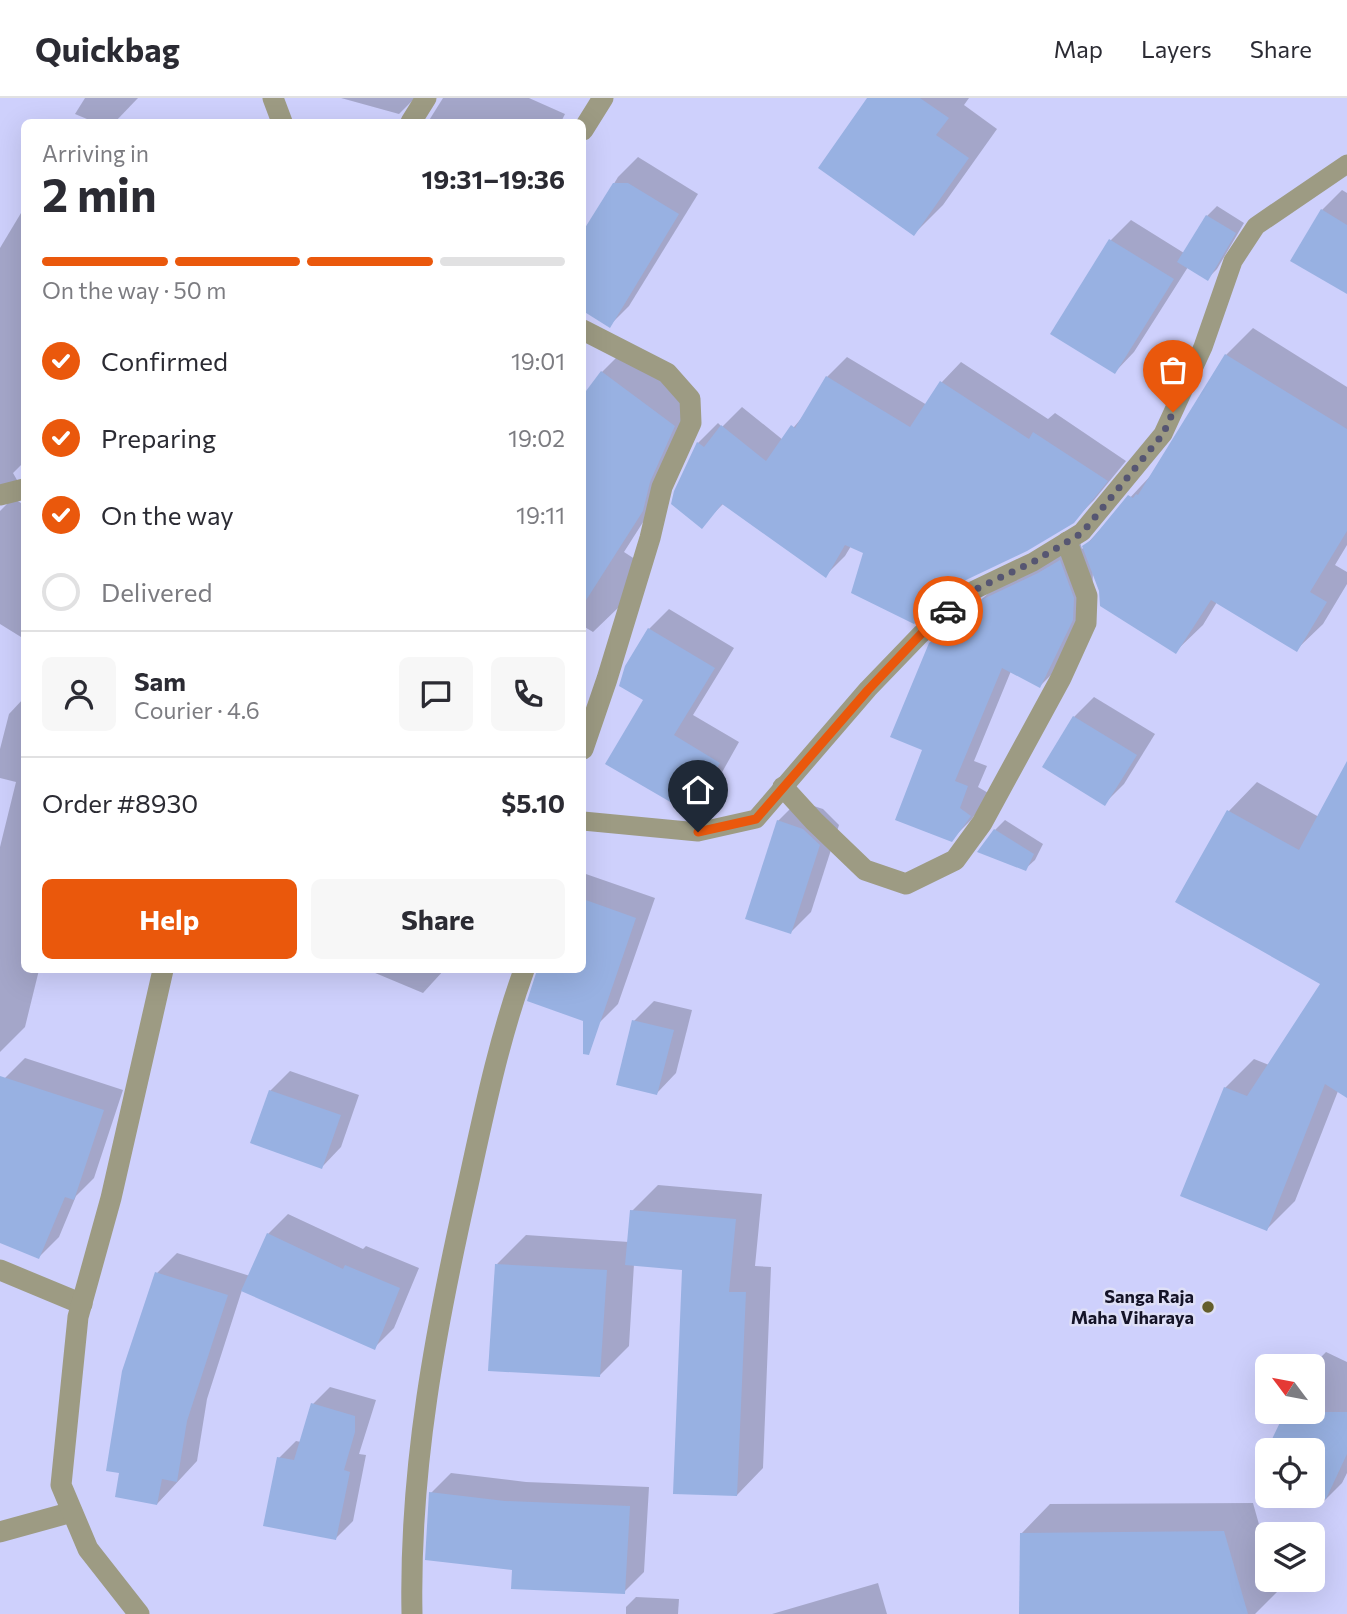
<!DOCTYPE html>
<meta charset="utf-8">
<style>
:root{--surface:#fff;--page:#f7f7f7;--text:#2b2b33;--muted:#7c7c81;--line:#e1e1e2;--accent:#ea580c}
body{margin:0;font-family:Commissioner,sans-serif;background:var(--page);color:var(--text);height:100vh;display:flex;flex-direction:column;font-size:26px;white-space:nowrap}
*{box-sizing:border-box;margin:0}
p{font-size:23px;color:var(--muted)}
.icon{flex:none;width:38px;height:38px;fill:none;stroke:currentColor;stroke-width:2;stroke-linecap:round;stroke-linejoin:round}
.map{position:relative;flex:1;overflow:hidden}
.sheet{position:absolute;left:21px;top:21px;width:565px;height:854px;display:flex;flex-direction:column;background:var(--surface);border-radius:10px;box-shadow:0 7px 28px #0002}
.sheet>*{flex:none}
.needle{width:46px;rotate:302deg}
.buttons{position:absolute;left:1255px;top:1256px;display:grid;gap:14px}
.buttons a{display:grid;place-items:center;width:70px;height:70px;border-radius:10px;background:var(--surface);box-shadow:0 7px 28px #0002;font-size:35px}
.pin{position:absolute;display:grid;place-items:center;width:60px;height:60px;color:#fff;margin:-72px -30px;border-radius:50% 50% 50% 0;rotate:-45deg;box-shadow:0 0 7px #0007}
.pin .icon{rotate:45deg}
.courier{position:absolute;display:grid;place-items:center;width:70px;height:70px;margin:-35px;border:5px solid #ea580c;border-radius:50%;background:#fff;color:#222;box-shadow:0 2px 9px #0007}
.summary em{font-style:normal;font-weight:700}
.summary div{display:flex;flex-direction:column-reverse}
.summary{display:flex;align-items:center;justify-content:space-between;height:119px;padding:0 21px}
h1{font-size:46px;font-weight:700;line-height:52px}
.bar{display:grid;grid-template-columns:repeat(4,1fr);gap:10px 7px;align-content:center;height:84px;padding:0 21px}
.bar i{height:9px;border-radius:5px;background:var(--line)}
.bar .current{background:var(--accent)}
.bar p{grid-column:span 4}
.line{display:flex;align-items:center;gap:18px;padding:0 21px;border-top:2px solid var(--line)}
.line div{flex:1}
.round{display:grid;place-items:center;flex:none;width:74px;height:74px;border-radius:10px;background:var(--page)}
ol{padding:0 21px;list-style:none}
li{display:flex;align-items:center;gap:21px;height:77px}
li p{margin-inline-start:auto}
li .icon{padding:7px;border-radius:50%;background:var(--accent);color:#fff;stroke-width:4}
li:last-child{color:var(--muted)}
li i{width:38px;height:38px;border:4px solid var(--line);border-radius:50%}
.primary-button{display:flex;gap:14px;margin-top:auto;padding:14px 21px}
.primary-button a{flex:1;height:80px;border-radius:10px;background:var(--accent);color:#fff;font-size:28px;font-weight:700;line-height:80px;text-align:center}
.primary-button a+a{background:var(--page);color:var(--text)}
header{display:flex;align-items:center;gap:42px;box-sizing:border-box;height:98px;padding:0 35px;background:var(--surface);border-bottom:2px solid var(--line)}
header strong{font-size:33px}
nav{display:flex;gap:38px;margin-inline-start:auto;font-size:24px}
.map>svg:first-child{display:block}
.shadow{fill:#0003}
.building{fill:#98b1e2}
.lines{fill:none;stroke-linecap:round;stroke-linejoin:round}
.service{stroke:#9d9b83;stroke-width:19}
.minor{stroke:#9d9b83;stroke-width:21}
.done{stroke:#565672;stroke-width:7;stroke-dasharray:0 12.6}
.route{stroke:#ea580c;stroke-width:9}
.poi-dot{fill:#645e2b;stroke:#dedff6;stroke-width:2.5}
.labels{text-anchor:middle;stroke-width:5;stroke-linejoin:round;paint-order:stroke}
.poi-label{font-size:18px;font-weight:bold;fill:#151428;stroke:#dedff6;text-anchor:end}
</style>
<header>
<strong>Quickbag</strong>
<nav><a>Map</a><a>Layers</a><a>Share</a></nav>
</header>
<div class="map">
<svg width="1347" height="1516" viewBox="0 0 1347 1516">
<rect width="100%" height="100%" fill="#ced0fc"/>
<!-- shadow -->
<g class="shadow">
<path d="M 85,0 L 138,0 L 115,24 L 94,24 L 75,16 Z"/>
<path d="M 341,0 L 415,0 L 399,16 Z"/>
<path d="M 443,0 L 529,0 L 565,16 L 561,24 L 428,24 Z"/>
<path d="M 870,0 L 969,0 L 964,7 L 997,31 L 943,107 L 914,136 Z"/>
<path d="M 638,59 L 698,96 L 629,208 L 610,227 L 583,211 L 583,137 L 618,79 Z"/>
<path d="M 1342,92 L 1347,95 L 1347,194 L 1322,112 Z"/>
<path d="M 1217,108 L 1244,125 L 1217,171 L 1208,180 L 1188,169 L 1134,254 L 1115,274 L 1052,235 L 1111,142 L 1131,122 L 1184,155 L 1207,118 Z"/>
<path d="M 24,110 L 24,364 L 13,375 L 17,382 L 0,406 L 0,150 Z"/>
<path d="M 1253,230 L 1347,289 L 1347,447 L 1335,467 L 1347,474 L 1347,486 L 1323,526 L 1296,552 L 1217,504 L 1203,527 L 1176,553 L 1101,493 L 1093,472 L 1092,501 L 1060,568 L 1040,588 L 1011,573 L 974,663 L 987,668 L 978,689 L 990,696 L 971,722 L 951,742 L 924,651 L 931,546 L 1001,484 L 1080,444 L 1082,451 L 1155,373 L 1226,257 Z"/>
<path d="M 628,248 L 700,302 L 668,385 L 624,454 L 644,467 L 619,509 L 593,534 L 583,528 L 583,300 L 602,274 Z"/>
<path d="M 847,259 L 927,307 L 942,284 L 961,264 L 1048,321 L 1055,315 L 1126,363 L 1094,402 L 1073,423 L 866,454 L 851,448 L 845,458 L 825,478 L 724,405 L 701,428 L 698,345 L 718,325 L 722,329 L 742,309 L 783,342 L 805,316 L 827,279 Z"/>
<path d="M 13,400 L 24,407 L 24,536 L 21,539 L 0,526 L 0,413 Z"/>
<path d="M 669,511 L 734,550 L 693,617 L 739,644 L 711,694 L 691,714 L 645,602 L 626,569 L 649,531 Z"/>
<path d="M 1094,599 L 1155,636 L 1124,686 L 1104,706 L 1074,619 Z"/>
<path d="M 24,600 L 24,872 L 39,872 L 25,929 L 0,954 L 0,749 L 16,684 L 0,680 L 0,651 L 9,616 Z"/>
<path d="M 1347,677 L 1347,982 L 1340,988 L 1295,1103 L 1267,1131 L 1182,1097 L 1225,990 L 1254,961 L 1269,967 L 1322,885 L 1177,803 L 1229,713 L 1257,684 L 1319,719 Z"/>
<path d="M 798,703 L 823,711 L 839,727 L 811,814 L 791,834 L 778,723 Z"/>
<path d="M 1005,722 L 1043,746 L 1035,762 L 1025,771 L 995,732 Z"/>
<path d="M 583,775 L 655,800 L 618,906 L 598,926 L 538,876 L 538,872 L 583,872 Z"/>
<path d="M 368,872 L 444,872 L 423,895 Z"/>
<path d="M 654,903 L 692,912 L 676,975 L 657,995 L 634,923 Z"/>
<path d="M 25,960 L 123,992 L 94,1080 L 76,1098 L 59,1139 L 39,1159 L 0,1143 L 0,994 L 5,980 Z"/>
<path d="M 290,973 L 359,997 L 341,1049 L 322,1069 L 270,993 Z"/>
<path d="M 658,1087 L 762,1096 L 755,1168 L 771,1169 L 763,1370 L 737,1397 L 683,1170 L 634,1166 L 629,1248 L 600,1277 L 497,1166 L 526,1137 L 629,1144 L 632,1113 Z"/>
<path d="M 288,1116 L 363,1151 L 366,1148 L 419,1170 L 394,1230 L 374,1250 L 242,1192 L 207,1301 L 197,1363 L 157,1406 L 157,1175 L 177,1155 L 250,1178 L 268,1136 Z"/>
<path d="M 1326,1254 L 1347,1264 L 1347,1375 L 1342,1385 L 1322,1405 L 1309,1398 L 1312,1398 L 1311,1269 Z"/>
<path d="M 330,1289 L 376,1302 L 359,1356 L 366,1357 L 353,1423 L 336,1440 L 279,1360 L 296,1343 L 301,1344 L 313,1306 Z"/>
<path d="M 451,1375 L 526,1384 L 649,1389 L 644,1474 L 624,1494 L 514,1471 L 431,1395 Z"/>
<path d="M 1253,1405 L 1267,1455 L 1267,1482 L 1275,1482 L 1278,1493 L 1255,1516 L 1021,1516 L 1021,1436 L 1050,1406 Z"/>
<path d="M 878,1485 L 887,1516 L 772,1516 Z"/>
<path d="M 636,1499 L 679,1501 L 678,1516 L 626,1516 L 626,1509 Z"/>
</g>
<!-- building -->
<g class="building">
<path d="M 867,0 L 920,0 L 949,20 L 936,37 L 969,60 L 914,138 L 818,70 Z"/>
<path d="M 613,85 L 628,85 L 679,116 L 610,230 L 583,213 L 583,133 Z"/>
<path d="M 1321,111 L 1347,127 L 1347,196 L 1290,163 Z"/>
<path d="M 1206,117 L 1236,135 L 1208,183 L 1177,164 Z"/>
<path d="M 1109,141 L 1174,181 L 1115,276 L 1050,236 Z"/>
<path d="M 1225,256 L 1347,331 L 1347,433 L 1310,494 L 1327,504 L 1297,554 L 1211,502 L 1176,556 L 1100,508 L 1099,493 L 1082,448 L 1091,442 L 1128,397 L 1133,400 L 1136,396 L 1138,397 Z"/>
<path d="M 601,273 L 675,328 L 650,384 L 643,413 L 583,507 L 583,297 Z"/>
<path d="M 826,278 L 910,329 L 940,283 L 1029,341 L 1033,334 L 1108,383 L 1074,425 L 1027,453 L 966,482 L 914,526 L 851,495 L 863,455 L 845,447 L 826,480 L 722,406 L 702,431 L 671,406 L 674,393 L 697,344 L 704,349 L 721,327 L 766,363 L 791,327 L 795,330 Z"/>
<path d="M 1060,462 L 1074,500 L 1073,522 L 1040,590 L 1002,570 L 955,683 L 968,688 L 960,710 L 971,718 L 952,744 L 895,722 L 922,652 L 890,639 L 929,545 L 979,503 L 1038,475 Z"/>
<path d="M 648,530 L 715,570 L 674,637 L 720,665 L 691,716 L 605,666 L 643,602 L 619,588 L 625,568 Z"/>
<path d="M 1073,618 L 1137,657 L 1105,708 L 1042,669 Z"/>
<path d="M 1347,663 L 1347,1000 L 1325,986 L 1267,1133 L 1180,1098 L 1224,989 L 1247,998 L 1320,886 L 1175,804 L 1227,712 L 1299,752 Z"/>
<path d="M 777,722 L 803,731 L 820,747 L 791,836 L 745,821 Z"/>
<path d="M 994,731 L 1034,756 L 1026,773 L 977,754 Z"/>
<path d="M 583,801 L 636,820 L 589,957 L 583,956 L 583,923 L 527,903 L 537,872 L 583,872 Z"/>
<path d="M 632,922 L 674,932 L 657,997 L 616,987 Z"/>
<path d="M 0,978 L 104,1012 L 74,1102 L 65,1099 L 39,1161 L 0,1145 Z"/>
<path d="M 269,992 L 341,1017 L 322,1071 L 250,1045 Z"/>
<path d="M 630,1112 L 736,1121 L 729,1194 L 746,1194 L 737,1398 L 673,1396 L 682,1172 L 625,1167 Z"/>
<path d="M 267,1135 L 343,1171 L 345,1167 L 400,1190 L 375,1252 L 241,1193 Z"/>
<path d="M 495,1166 L 607,1172 L 600,1279 L 488,1273 Z"/>
<path d="M 155,1174 L 228,1197 L 187,1323 L 177,1384 L 162,1381 L 157,1407 L 115,1399 L 119,1375 L 106,1373 L 122,1273 Z"/>
<path d="M 311,1305 L 355,1318 L 355,1334 L 344,1372 L 350,1374 L 336,1442 L 263,1428 L 277,1359 L 294,1362 Z"/>
<path d="M 1285,1314 L 1347,1314 L 1347,1356 L 1326,1401 L 1310,1401 L 1305,1398 L 1312,1398 L 1312,1353 L 1267,1353 L 1267,1380 L 1262,1377 L 1262,1362 Z"/>
<path d="M 429,1394 L 505,1403 L 630,1408 L 625,1496 L 511,1491 L 512,1472 L 425,1462 Z"/>
<path d="M 1224,1433 L 1248,1516 L 1019,1516 L 1020,1435 Z"/>
</g>
<g class="lines">
<!-- service -->
<path class="service" d="M 583,723 L 698,734 L 756,721 L 868,591 L 921,536 L 972,493 L 1033,464 L 1082,434 L 1163,336 L 1203,249 L 1233,163 L 1256,128 L 1347,66"/>
<!-- minor -->
<g class="minor">
<path d="M 273,0 L 282,24"/>
<path d="M 411,24 L 426,0"/>
<path d="M 583,32 L 603,0"/>
<path d="M 583,232 L 667,275 L 690,301 L 691,325 L 662,389 L 650,440 L 607,581 L 583,651"/>
<path d="M 0,397 L 24,391"/>
<path d="M 783,689 L 814,723 L 865,772 L 906,786 L 955,762 L 982,725 L 1061,580 L 1086,525 L 1087,498 L 1067,444"/>
<path d="M 0,1172 L 82,1206"/>
<path d="M 0,1434 L 72,1414"/>
<path d="M 139,1516 L 88,1451 L 61,1387 L 78,1219 L 111,1100 L 163,872"/>
<path d="M 412,1516 C 409,1369 436,1229 468,1087 C 484,1014 499,941 524,872"/>
</g>
</g>
<g class="lines">
<!-- done -->
<path class="done" d="M 948,513 L 972,493 L 1033,464 L 1082,435 L 1163,336 L 1173,314"/>
<!-- route -->
<path class="route" d="M 698,734 L 756,721 L 868,592 L 921,536 L 948,513"/>
</g>
<!-- markers -->
<circle class="poi-dot" cx="1208" cy="1209" r="7"/>
<g class="labels">
<!-- poi labels -->
<g class="poi-label">
<text x="1194" y="1205">Sanga Raja<tspan x="1194" dy="21">Maha Viharaya</tspan></text>
</g>
</g>
</svg>
<div class="buttons">
<a><svg class="needle" viewBox="-14 -14 28 28"><path d="M0-13l5 13h-10z" fill="#e53935"/><path d="M0 13l5-13h-10z" fill="#7c7c81"/></svg></a>
<a><svg class="icon" aria-label="locate" viewBox="0 0 24 24"><circle cx="12" cy="12" r="6"/><path d="M12 2v4M12 18v4M2 12h4M18 12h4"/></svg></a>
<a><svg class="icon" aria-label="layers" viewBox="0 0 24 24"><path d="M12 4l9 5-9 5-9-5zM3 14l9 5 9-5"/></svg></a>
</div>
<div class="pin" style="left:1173px;top:314px;background:#ea580c"><svg class="icon" aria-label="bag" viewBox="0 0 24 24"><path d="M5 8h14l-1 12H6zM9 8a3 3 0 0 1 6 0"/></svg></div>
<div class="pin" style="left:698px;top:734px;background:#1f2937"><svg class="icon" aria-label="home" viewBox="0 0 24 24"><path d="M3 11l9-7 9 7M6 9v11h12V9"/></svg></div>
<div class="courier" style="left:948px;top:513px"><svg class="icon" aria-label="car" viewBox="0 0 24 24"><path d="M5 17H2v-5l4-1 3-4h7l3 4 3 1v5h-3M9 17h6M6 11h13"/><circle cx="7" cy="17" r="2"/><circle cx="17" cy="17" r="2"/></svg></div>
<section class="sheet">
<div class="summary"><div><h1>2 min</h1><p>Arriving in</p></div><em>19:31–19:36</em></div>
<div class="bar"><i class="current"></i><i class="current"></i><i class="current"></i><i></i><p>On the way · 50 m</p></div>
<ol>
<li><svg class="icon" aria-label="check" viewBox="0 0 24 24"><path d="M5 12l5 5 9-10"/></svg>Confirmed<p>19:01</p></li>
<li><svg class="icon" aria-label="check" viewBox="0 0 24 24"><path d="M5 12l5 5 9-10"/></svg>Preparing<p>19:02</p></li>
<li><svg class="icon" aria-label="check" viewBox="0 0 24 24"><path d="M5 12l5 5 9-10"/></svg>On the way<p>19:11</p></li>
<li><i></i>Delivered</li>
</ol>
<div class="line" style="height:126px"><a class="round"><svg class="icon" aria-label="person" viewBox="0 0 24 24"><circle cx="12" cy="8" r="4"/><path d="M4 21q1-7 8-7t8 7"/></svg></a><div><b>Sam</b><p>Courier · 4.6</p></div><a class="round"><svg class="icon" aria-label="chat" viewBox="0 0 24 24"><path d="M4 5h16v11H9l-5 4z"/></svg></a><a class="round"><svg class="icon" aria-label="phone" viewBox="0 0 24 24"><path d="M5 4h4l2 5-3 2q2 4 5 5l2-3 5 2v4C11 20 4 13 5 4z"/></svg></a></div>
<div class="line" style="height:91px"><div>Order #8930</div><b>$5.10</b></div>
<div class="primary-button"><a>Help</a><a>Share</a></div>
</section>
</div>
